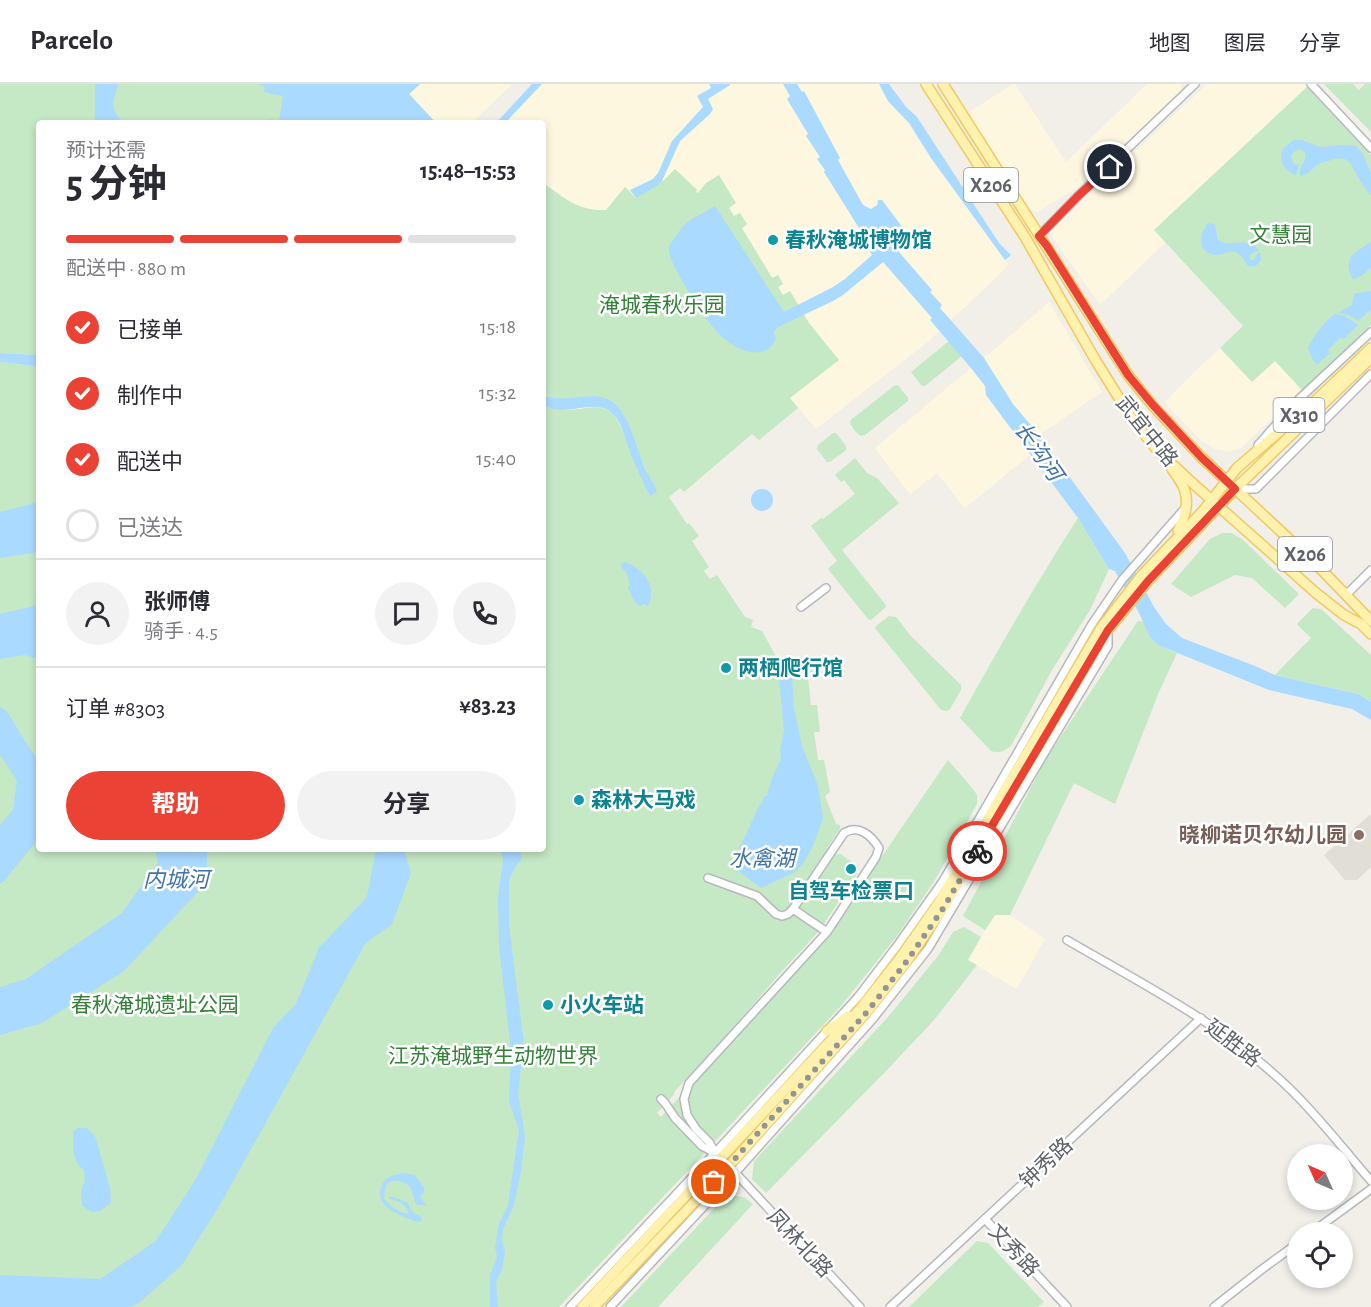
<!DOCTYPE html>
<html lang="zh">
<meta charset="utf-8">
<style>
:root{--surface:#fff;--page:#f2f2f3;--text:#2b2b33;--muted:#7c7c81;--line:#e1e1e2;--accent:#ea4335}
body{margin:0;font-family:"Alegreya Sans","Noto Sans SC",sans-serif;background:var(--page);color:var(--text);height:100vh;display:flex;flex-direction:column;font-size:22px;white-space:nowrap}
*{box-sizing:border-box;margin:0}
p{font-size:20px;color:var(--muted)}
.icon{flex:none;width:33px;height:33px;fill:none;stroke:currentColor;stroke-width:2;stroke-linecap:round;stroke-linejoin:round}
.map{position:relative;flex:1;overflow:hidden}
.side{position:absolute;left:36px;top:36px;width:510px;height:732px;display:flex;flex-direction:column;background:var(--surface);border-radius:6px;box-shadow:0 3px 9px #0003}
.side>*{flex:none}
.needle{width:39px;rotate:315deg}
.tools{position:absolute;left:1287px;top:1060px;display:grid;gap:12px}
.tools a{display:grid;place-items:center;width:66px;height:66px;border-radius:50%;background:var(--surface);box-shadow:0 3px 9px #0003;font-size:30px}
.pin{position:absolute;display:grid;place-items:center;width:51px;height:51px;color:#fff;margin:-26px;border:3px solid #fff;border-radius:50%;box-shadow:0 2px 6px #0007}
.courier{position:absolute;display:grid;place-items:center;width:60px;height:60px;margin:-30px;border:4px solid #ea4335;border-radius:50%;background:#fff;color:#222;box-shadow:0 2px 8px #0007}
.headline em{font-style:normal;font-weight:700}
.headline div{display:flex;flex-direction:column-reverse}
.headline{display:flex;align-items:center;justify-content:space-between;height:102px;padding:0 30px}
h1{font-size:39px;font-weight:700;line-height:45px}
.bar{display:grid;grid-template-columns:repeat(4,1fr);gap:9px 6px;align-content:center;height:72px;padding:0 30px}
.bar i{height:8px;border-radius:4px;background:var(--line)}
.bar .on{background:var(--accent)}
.bar p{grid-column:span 4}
.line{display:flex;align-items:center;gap:15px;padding:0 30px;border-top:2px solid var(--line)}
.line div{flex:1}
.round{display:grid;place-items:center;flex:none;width:63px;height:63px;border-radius:32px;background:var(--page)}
ol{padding:0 30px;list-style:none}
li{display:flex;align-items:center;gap:18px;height:66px}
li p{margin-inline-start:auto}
li .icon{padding:6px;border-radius:50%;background:var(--accent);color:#fff;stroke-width:4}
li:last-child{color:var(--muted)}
li i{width:33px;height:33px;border:3px solid var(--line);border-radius:50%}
.cta{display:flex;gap:12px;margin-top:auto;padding:12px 30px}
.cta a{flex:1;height:69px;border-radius:36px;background:var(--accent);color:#fff;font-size:24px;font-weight:700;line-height:69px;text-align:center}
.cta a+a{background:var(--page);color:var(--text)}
header{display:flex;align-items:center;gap:36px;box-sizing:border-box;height:84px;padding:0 30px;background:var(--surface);border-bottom:2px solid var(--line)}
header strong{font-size:28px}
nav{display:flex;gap:33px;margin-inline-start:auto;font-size:21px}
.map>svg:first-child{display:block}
.commercial{fill:#fef7e0}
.education{fill:#e1ded6}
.green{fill:#c5e8c5}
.water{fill:#aadaff}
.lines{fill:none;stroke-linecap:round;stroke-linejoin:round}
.minor-casing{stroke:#b5b8bc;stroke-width:10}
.major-casing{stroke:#f2c960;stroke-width:12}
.minor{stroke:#fff;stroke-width:7}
.major{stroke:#fff2af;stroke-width:9}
.done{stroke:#929495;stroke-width:6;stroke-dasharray:0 10.8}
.route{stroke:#ea4335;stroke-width:8}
.culture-dot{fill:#0f9aa8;stroke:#fff;stroke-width:2}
.education-dot{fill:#8d6e63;stroke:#fff;stroke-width:2}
.labels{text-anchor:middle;stroke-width:5;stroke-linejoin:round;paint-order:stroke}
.shield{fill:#fff;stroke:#8f9295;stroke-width:1.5}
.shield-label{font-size:20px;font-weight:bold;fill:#5f6368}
.park-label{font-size:21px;fill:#348238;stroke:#fff}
.culture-label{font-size:21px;font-weight:bold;fill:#0d838f;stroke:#fff;text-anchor:start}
.street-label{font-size:21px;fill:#5f6368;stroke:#fff}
.education-label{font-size:21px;font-weight:bold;fill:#785e54;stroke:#fff;text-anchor:end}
.water-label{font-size:22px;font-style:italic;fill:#4174aa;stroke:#fff}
</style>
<header>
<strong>Parcelo</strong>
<nav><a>地图</a><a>图层</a><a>分享</a></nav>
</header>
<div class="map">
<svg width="1371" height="1223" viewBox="0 0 1371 1223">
<rect width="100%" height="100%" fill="#f1efe8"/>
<!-- commercial -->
<g class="commercial">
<path d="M 420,0 L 512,0 L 472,39 L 436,39 L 408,10 Z"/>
<path d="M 542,0 L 879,0 L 888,17 L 909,39 L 931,74 L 1009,181 L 930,256 L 816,345 L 790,314 L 838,276 L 809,239 L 790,207 L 783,211 L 778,203 L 783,199 L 778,191 L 773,194 L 742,144 L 747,141 L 734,132 L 729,123 L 736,119 L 719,92 L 706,99 L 698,109 L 696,108 L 697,106 L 675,85 L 664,96 L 636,114 L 625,103 L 606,126 L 595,127 L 574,121 L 543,99 L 543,39 L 505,39 Z"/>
<path d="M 1013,0 L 1015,0 L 1066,78 L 1147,0 L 1181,0 L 1181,7 L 1079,102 L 1038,128 L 1026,125 L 966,30 Z"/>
<path d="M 1207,0 L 1304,0 L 1307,3 L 1154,146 L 1166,158 L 1100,221 L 1053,154 L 1053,145 Z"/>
<path d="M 1049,218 L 1102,308 L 1039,351 L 1013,320 L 984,274 Z"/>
<path d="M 1220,264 L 1252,298 L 1275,277 L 1302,306 L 1241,364 L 1229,368 L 1213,364 L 1200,355 L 1164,318 Z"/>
<path d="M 971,284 L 985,302 L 986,311 L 1030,371 L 965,424 L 937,389 L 910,410 L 875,364 Z"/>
<path d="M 995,831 L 1010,831 L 1045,855 L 1017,905 L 967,876 Z"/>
</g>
<!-- education -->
<path class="education" d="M 1371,730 L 1371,783 L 1357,796 L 1345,796 L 1324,771 Z"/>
<!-- green -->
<g class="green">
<path d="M 0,0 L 420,0 L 409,10 L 436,39 L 39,39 L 39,271 L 0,269 Z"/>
<path d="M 1324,0 L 1353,0 L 1359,6 L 1365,0 L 1371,0 L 1371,48 Z"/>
<path d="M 1307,3 L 1371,71 L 1371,241 L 1302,306 L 1275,277 L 1252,298 L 1220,264 L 1243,242 L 1154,146 Z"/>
<path d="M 675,85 L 697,106 L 696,108 L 698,109 L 706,99 L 719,91 L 736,119 L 729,124 L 734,132 L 740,129 L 747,140 L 742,144 L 772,194 L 778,191 L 783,200 L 778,203 L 783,211 L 790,207 L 809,239 L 839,276 L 790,314 L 798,324 L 759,356 L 752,350 L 684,408 L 680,404 L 669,413 L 687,440 L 689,439 L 699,452 L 692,457 L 709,483 L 704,487 L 710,495 L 717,491 L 745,533 L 753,536 L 751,543 L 762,547 L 778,576 L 812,585 L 813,593 L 808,594 L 811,621 L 817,621 L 820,648 L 814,648 L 818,676 L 824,676 L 830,708 L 825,712 L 836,740 L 840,741 L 840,745 L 827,764 L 838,771 L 839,769 L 855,780 L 853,783 L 857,786 L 856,788 L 858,789 L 819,847 L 776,894 L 726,952 L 675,1007 L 673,1012 L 657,1029 L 661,1033 L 826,854 L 948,676 L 973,705 L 977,711 L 977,720 L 935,796 L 897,852 L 841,922 L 681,1094 L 559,1223 L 0,1223 L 0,278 L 12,279 L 39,283 L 39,765 L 543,765 L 543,321 C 551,324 558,327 566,326 C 585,326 597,318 613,329 L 657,407 L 646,387 L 623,329 L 567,315 L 557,315 L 543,310 L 543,99 C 565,114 577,127 606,126 L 625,103 L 636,114 L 664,96 Z"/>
<path d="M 949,257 L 962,272 L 925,302 L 922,302 L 911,288 Z"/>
<path d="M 898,301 L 908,314 L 908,317 L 865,351 L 861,352 C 857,350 851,343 850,338 L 852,335 L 894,302 Z"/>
<path d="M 833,349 L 836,349 L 846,362 L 846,366 L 830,378 L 827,378 L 817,365 L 818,361 Z"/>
<path d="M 855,374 L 867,389 L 877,394 L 899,419 L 842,466 L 885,520 L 886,523 L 871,536 L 868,535 L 828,485 L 837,477 L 811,442 L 821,434 L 823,435 L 855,410 L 844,396 L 841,398 L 835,391 Z"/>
<path d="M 1078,434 L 1109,485 L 1090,526 L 1052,586 L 1011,662 C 1004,667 1000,670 991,667 L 960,634 C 998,566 1036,499 1078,434 Z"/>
<path d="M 1222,449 L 1232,449 L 1243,456 L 1299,510 L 1285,524 L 1252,494 L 1235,491 L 1191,513 L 1171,500 L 1210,455 Z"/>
<path d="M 1313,524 L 1321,525 L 1371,571 L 1371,618 L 1358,610 L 1300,597 L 1275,591 L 1311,554 L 1297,540 Z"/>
<path d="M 889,532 L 896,533 L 910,551 L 961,601 L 961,606 L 950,625 L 947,627 L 941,626 L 875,544 L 876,542 Z"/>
<path d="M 1138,537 L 1144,538 C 1153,560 1156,560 1177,569 L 1159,608 L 1115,720 L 1074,699 L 1010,831 L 995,831 L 985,846 L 963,832 L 1047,673 Z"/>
<path d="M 964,843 L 981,853 L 968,876 L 977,881 L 934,936 L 887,986 L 766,1109 L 752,1095 L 754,1077 L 888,933 L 938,872 L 953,848 Z"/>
<path d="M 727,1111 L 744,1113 L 753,1120 L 658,1223 L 621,1223 Z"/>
<path d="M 977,1157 L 988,1159 L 1044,1218 L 1038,1223 L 909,1223 Z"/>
</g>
<!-- water -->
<g class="water">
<path d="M 95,0 L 118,0 C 113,21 109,23 124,39 L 95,39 Z"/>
<path d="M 258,0 L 420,0 L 409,10 L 436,39 L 268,39 L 269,35 L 279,37 L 283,12 L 264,8 L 265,3 Z"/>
<path d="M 532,0 L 542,0 L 505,39 L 496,39 Z"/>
<path d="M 709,0 L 730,0 L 730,1 L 708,15 L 713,25 L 710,30 L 680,57 L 662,97 L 658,101 L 636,114 L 630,106 L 653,95 L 658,89 L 672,57 L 703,23 L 697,12 L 711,4 Z"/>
<path d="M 783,0 L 797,0 L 802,8 L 804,7 L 840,74 L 838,76 L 863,121 L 871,125 L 877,121 L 878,116 L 882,116 L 906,148 L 892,160 L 932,206 L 930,208 L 942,221 L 940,224 L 984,274 L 1013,320 L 1039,351 L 1125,469 L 1154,523 L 1166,540 L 1182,554 L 1255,582 L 1275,591 L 1300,597 L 1358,610 L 1371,618 L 1371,636 L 1352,625 L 1269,606 L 1158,561 L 1150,553 L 1139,529 L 1115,487 L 1109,485 L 1078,434 L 986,311 L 985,302 L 971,284 L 930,236 L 932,234 L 883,178 L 843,211 L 833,217 L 778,243 L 774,248 L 776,255 C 764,280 734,265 719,250 C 708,239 666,177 669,164 C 669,161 672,158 673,156 C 677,151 680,145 684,141 C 691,134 706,128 715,122 L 784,228 L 833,203 L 845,195 L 872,171 L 865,159 L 867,157 L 824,88 L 825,86 L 817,75 L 820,73 L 806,52 L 808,50 L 787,15 L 790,12 Z"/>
<path d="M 879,0 L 889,0 L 906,23 L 917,33 L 999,159 L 1011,171 L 1005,176 L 931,74 L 909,39 L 888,17 Z"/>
<path d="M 1294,56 L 1301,56 L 1321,63 L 1345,61 L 1356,62 L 1363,70 L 1371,89 L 1371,112 L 1362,100 L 1351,80 L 1345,75 L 1338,74 L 1318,80 L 1308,89 L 1300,92 C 1300,88 1300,83 1302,81 C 1305,75 1307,73 1304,67 L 1299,65 C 1291,68 1289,73 1294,80 L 1299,81 L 1296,91 C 1284,87 1276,74 1285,63 C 1287,61 1292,57 1294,56 Z"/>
<path d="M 1210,139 L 1215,141 L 1218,156 C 1235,165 1243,151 1259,166 L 1249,171 L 1251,176 L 1254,176 L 1256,171 L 1260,168 L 1261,175 C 1258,181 1255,184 1248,182 C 1245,178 1241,170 1236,168 C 1229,166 1223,171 1217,171 C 1208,172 1199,163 1201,153 C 1202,149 1205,144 1207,140 Z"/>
<path d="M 1371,158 L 1371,183 L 1364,190 L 1353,196 C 1342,173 1353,170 1371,158 Z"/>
<path d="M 1371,207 L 1371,225 L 1358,237 L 1349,231 L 1338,229 L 1352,221 L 1354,210 Z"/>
<path d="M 1335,230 L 1345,232 L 1358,241 L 1344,255 L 1341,253 L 1328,266 L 1330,269 L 1317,281 L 1313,276 L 1308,264 C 1315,250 1322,240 1335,230 Z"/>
<path d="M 0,269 L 39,271 L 39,283 L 12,279 L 0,278 Z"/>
<path d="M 543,310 C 559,319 576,312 593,312 C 602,312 612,316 618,323 C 629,333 639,371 646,387 C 650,394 654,400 657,407 L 650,412 C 642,396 635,381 629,365 C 625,354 622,340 614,331 C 610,326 604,323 598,323 C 577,321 565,332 543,321 Z"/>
<circle cx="762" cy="416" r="11"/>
<path d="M 39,418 L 39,468 L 0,474 L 0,428 Z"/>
<path d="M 625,478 C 643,485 658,502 648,522 L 644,520 L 640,522 L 634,517 L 628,503 L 630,500 L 626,488 L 622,484 L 621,480 Z"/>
<path d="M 39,521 L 39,575 L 24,571 L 0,575 L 0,530 Z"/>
<path d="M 778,576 L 791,579 L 794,624 L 802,662 L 818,702 L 823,734 L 813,762 L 803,780 L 793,789 L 761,804 L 731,782 L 760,720 L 761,720 L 765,712 L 767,712 L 769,709 L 767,708 L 771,699 L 770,699 L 781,675 L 780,665 L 784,647 L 779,594 Z"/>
<path d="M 0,623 L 6,626 L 30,665 L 39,677 L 39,754 L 4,797 L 0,800 L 0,741 L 13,726 L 17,696 L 0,671 Z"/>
<path d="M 155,765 L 207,765 L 207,798 L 124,887 L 42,939 L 0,951 L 0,903 L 26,895 L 122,829 L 158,779 Z"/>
<path d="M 376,765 L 404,765 L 411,789 L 392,840 L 365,860 L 221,1119 L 182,1181 L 139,1219 L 130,1223 L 0,1223 L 0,1191 L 100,1195 L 156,1157 L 196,1095 L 273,944 L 296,920 L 319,864 L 367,813 Z"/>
<path d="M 501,765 L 515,765 L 521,769 L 521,776 L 516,782 L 509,795 L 509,842 L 524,959 L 518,1009 L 525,1053 L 521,1087 L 514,1121 L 503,1145 L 502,1156 L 505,1167 L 502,1185 L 496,1198 L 498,1223 L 490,1223 L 490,1191 L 497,1173 L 495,1163 L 499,1140 L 508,1121 L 519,1046 L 509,1017 L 511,968 L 499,862 L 498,813 L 503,776 Z"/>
<path d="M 77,1044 L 87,1044 L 95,1052 L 110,1104 L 111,1118 L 101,1127 L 92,1128 L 82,1122 L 81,1107 L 85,1097 L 84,1086 C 71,1076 74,1063 73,1048 Z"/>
<path d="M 403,1089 L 415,1091 L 424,1104 L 424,1108 L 420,1113 L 427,1122 L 416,1120 C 413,1114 414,1108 409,1102 C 404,1097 393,1094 387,1100 C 384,1104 385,1110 384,1115 C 390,1122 400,1129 409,1130 C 407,1120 399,1117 389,1115 L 390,1113 L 394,1113 L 408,1119 C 411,1127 413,1130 422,1133 L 421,1137 L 419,1138 C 404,1133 374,1124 381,1104 C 385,1092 391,1092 403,1089 Z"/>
</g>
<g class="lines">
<defs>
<g id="minor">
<path d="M 1311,0 L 1371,64"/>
<path d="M 1039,152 L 1079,111 L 1195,0"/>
<path d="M 1258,361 L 1298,316 L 1371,248"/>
<path d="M 1235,405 L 1256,405 L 1371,290"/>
<path d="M 1346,511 L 1371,486"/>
<path d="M 801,523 L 826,504"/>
<path d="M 708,794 L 757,812 L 776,830 L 782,832 L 788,830 L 793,825"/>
<path d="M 827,848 L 793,825 L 844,749 C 858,740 871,751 879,764 L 876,773 L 827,848 L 689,999 L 684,1015 L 687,1031 L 696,1045 L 709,1058 L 720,1076 L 729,1082 L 860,1223"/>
<path d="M 1067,856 C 1144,901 1226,942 1290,1005 C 1319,1033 1344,1066 1371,1097"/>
<path d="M 661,1015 L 665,1019 L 675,1034 L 702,1062 L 715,1069"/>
<path d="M 985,1135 L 1067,1223"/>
<path d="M 1311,1149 L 1371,1105"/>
<path d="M 570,1223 L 715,1069 L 858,913 L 897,862 L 943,797 L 1092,540 L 1122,496 L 1186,423"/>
<path d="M 610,1223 L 735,1089 L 872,936 L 928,865 L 1108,562 L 1108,547"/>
<path d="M 890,1223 L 1201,934"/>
<path d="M 1214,1223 L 1261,1186 L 1298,1159"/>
</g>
<g id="major">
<path d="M 926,0 L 1025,153 L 1096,277 L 1132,335 L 1158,367 L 1188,395 L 1316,509 L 1344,531 L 1361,540 L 1371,550"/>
<path d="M 943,0 L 1128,291 L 1153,322 L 1201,373 L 1318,482 L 1371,537"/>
<path d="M 1172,385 C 1177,392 1183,400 1185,407 C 1189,420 1184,436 1178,447"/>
<path d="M 827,947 L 848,932"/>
<path d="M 582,1223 L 860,925 L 900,874 L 937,821 L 1101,544 L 1142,491 L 1203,427 L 1237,384 L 1316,316 L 1371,264"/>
<path d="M 594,1223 L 729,1082 L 867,928 L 907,877 L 944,823 L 1108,546 L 1148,497 L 1235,405 L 1371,274"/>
</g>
</defs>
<!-- minor casing -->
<use href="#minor" class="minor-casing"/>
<!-- major casing -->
<use href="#major" class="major-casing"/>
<!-- minor -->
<use href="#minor" class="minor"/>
<!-- major -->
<use href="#major" class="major"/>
</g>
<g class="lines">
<!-- done -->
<path class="done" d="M 714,1098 L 867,928 L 907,877 L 944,823 L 977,767"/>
<!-- route -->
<path class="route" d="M 977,767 L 1108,546 L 1148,497 L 1235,405 L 1201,373 L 1153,321 L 1128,291 L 1047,162 L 1039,152 L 1079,111 L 1110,83"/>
</g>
<!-- markers -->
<g class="culture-dot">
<circle cx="773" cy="156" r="6"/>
<circle cx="726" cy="584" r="6"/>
<circle cx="579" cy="716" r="6"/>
<circle cx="851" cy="785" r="6"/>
<circle cx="548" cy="921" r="6"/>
</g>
<circle class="education-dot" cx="1359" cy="751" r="6"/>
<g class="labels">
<!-- shield labels -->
<g class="shield">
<rect x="964" y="84" width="54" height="34" rx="4.5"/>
<rect x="1273.5" y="314" width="51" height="34" rx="4.5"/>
<rect x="1278" y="453" width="54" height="34" rx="4.5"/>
</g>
<g class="shield-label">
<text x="991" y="108">X206</text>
<text x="1299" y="338">X310</text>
<text x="1305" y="477">X206</text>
</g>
<!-- park labels -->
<g class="park-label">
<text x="1281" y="158">文慧园</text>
<text x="662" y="228">淹城春秋乐园</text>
<text x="155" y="928">春秋淹城遗址公园</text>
<text x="493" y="979">江苏淹城野生动物世界</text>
</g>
<!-- culture labels -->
<g class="culture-label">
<text x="785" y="163">春秋淹城博物馆</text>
<text x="738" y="591">两栖爬行馆</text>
<text x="591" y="723">森林大马戏</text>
<text x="851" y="814" text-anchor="middle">自驾车检票口</text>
<text x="560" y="928">小火车站</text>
</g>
<!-- street labels -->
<g class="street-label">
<text transform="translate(1147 347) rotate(51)" y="7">武宜中路</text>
<text transform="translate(1233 959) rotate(37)" y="7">延胜路</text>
<text transform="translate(1046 1079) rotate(-43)" y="7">钟秀路</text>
<text transform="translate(800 1159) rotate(47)" y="7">凤林北路</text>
<text transform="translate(1014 1166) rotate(47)" y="7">文秀路</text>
</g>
<!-- education labels -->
<g class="education-label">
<text x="1347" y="758">晓柳诺贝尔幼儿园</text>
</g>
<!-- water labels -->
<g class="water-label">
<text transform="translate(1039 367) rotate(55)" y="8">长沟河</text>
<text x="762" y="782">水禽湖</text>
<text x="176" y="803">内城河</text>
</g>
</g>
</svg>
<div class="tools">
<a><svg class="needle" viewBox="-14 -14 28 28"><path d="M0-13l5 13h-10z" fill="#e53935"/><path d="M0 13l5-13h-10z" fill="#7c7c81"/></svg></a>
<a><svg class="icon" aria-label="locate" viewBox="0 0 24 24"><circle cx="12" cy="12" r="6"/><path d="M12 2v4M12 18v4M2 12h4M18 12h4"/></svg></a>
</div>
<div class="pin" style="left:714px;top:1098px;background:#ea580c"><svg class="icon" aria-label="bag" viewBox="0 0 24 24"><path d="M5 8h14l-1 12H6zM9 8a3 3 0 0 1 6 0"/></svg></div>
<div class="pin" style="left:1110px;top:83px;background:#1f2937"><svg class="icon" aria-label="home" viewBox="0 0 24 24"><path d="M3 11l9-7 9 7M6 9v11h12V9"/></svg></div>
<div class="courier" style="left:977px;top:767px"><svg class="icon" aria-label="bike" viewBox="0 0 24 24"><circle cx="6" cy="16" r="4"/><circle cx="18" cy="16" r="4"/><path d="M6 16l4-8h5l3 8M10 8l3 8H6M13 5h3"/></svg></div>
<section class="side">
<div class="headline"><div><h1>5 分钟</h1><p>预计还需</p></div><em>15:48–15:53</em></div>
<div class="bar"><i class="on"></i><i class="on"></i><i class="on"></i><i></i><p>配送中 · 880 m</p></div>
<ol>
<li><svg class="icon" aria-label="check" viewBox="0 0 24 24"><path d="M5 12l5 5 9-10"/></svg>已接单<p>15:18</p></li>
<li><svg class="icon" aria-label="check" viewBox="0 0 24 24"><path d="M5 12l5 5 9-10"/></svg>制作中<p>15:32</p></li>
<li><svg class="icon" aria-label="check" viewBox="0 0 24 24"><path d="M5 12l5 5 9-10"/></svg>配送中<p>15:40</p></li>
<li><i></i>已送达</li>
</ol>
<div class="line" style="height:108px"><a class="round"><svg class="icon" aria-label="person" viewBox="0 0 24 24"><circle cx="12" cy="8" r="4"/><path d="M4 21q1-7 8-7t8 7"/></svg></a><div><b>张师傅</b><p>骑手 · 4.5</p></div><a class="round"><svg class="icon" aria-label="chat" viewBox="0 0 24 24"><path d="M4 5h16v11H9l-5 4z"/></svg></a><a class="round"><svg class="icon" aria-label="phone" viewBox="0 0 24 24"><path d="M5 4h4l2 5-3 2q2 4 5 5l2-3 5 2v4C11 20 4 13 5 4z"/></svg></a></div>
<div class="line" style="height:78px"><div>订单 #8303</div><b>¥83.23</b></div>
<div class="cta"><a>帮助</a><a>分享</a></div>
</section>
</div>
